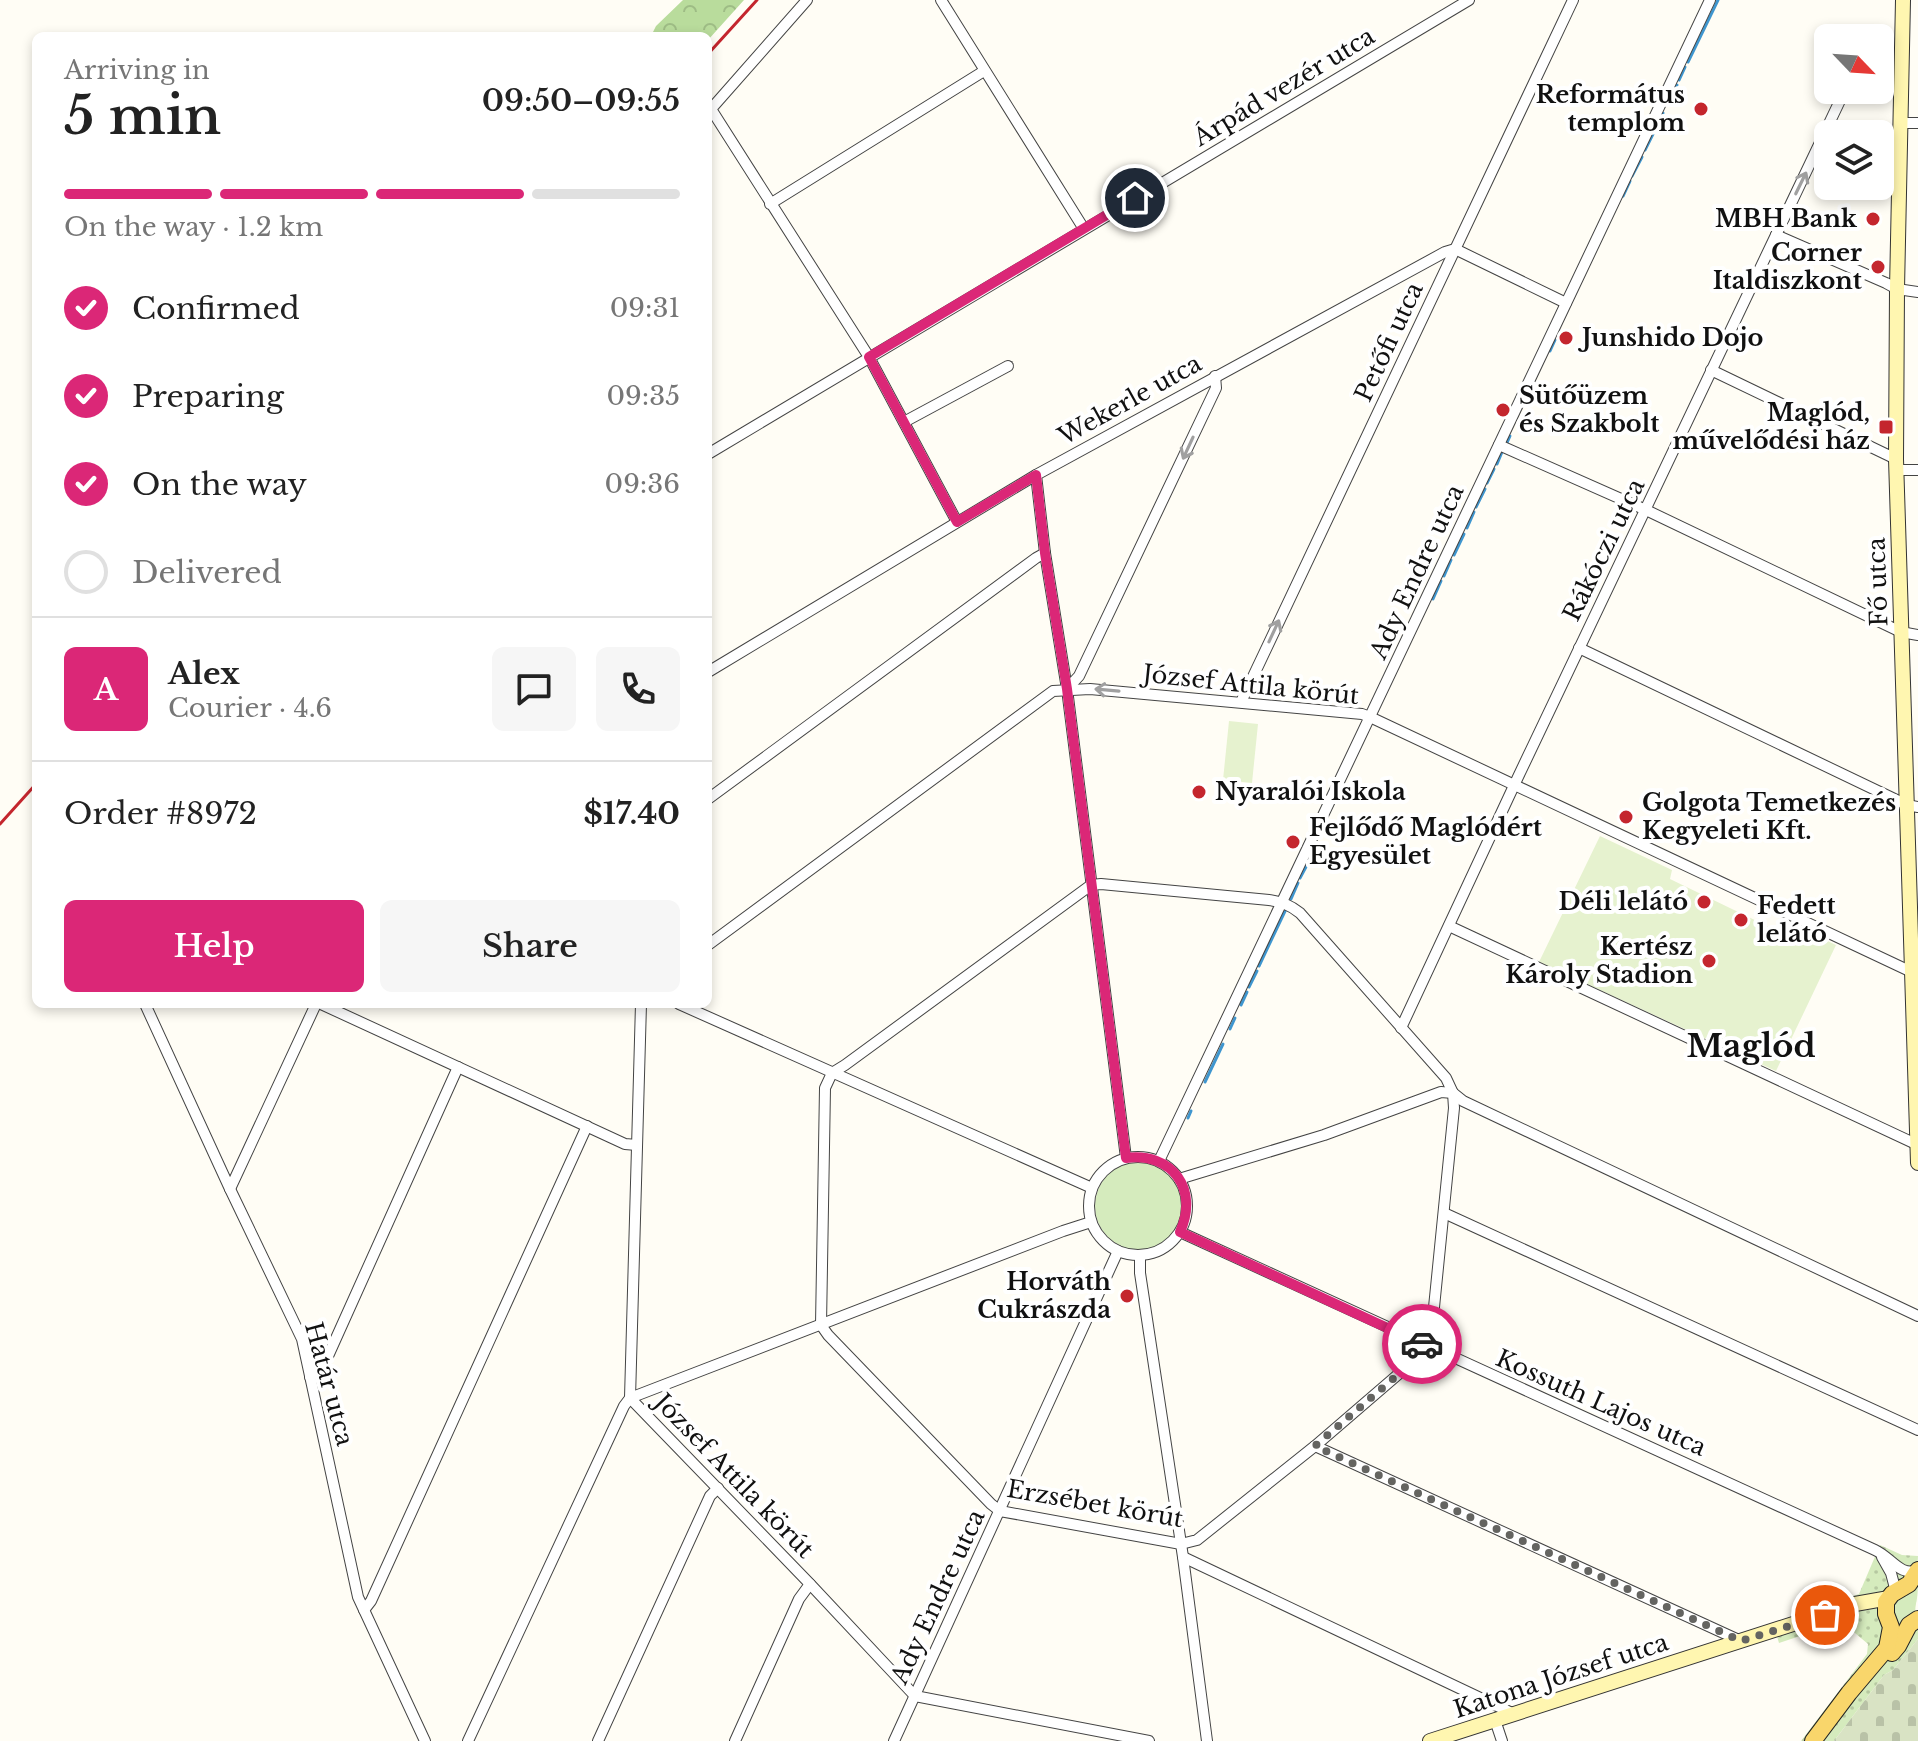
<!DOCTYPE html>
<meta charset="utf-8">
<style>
:root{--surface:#fff;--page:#f6f6f6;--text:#222;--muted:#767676;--line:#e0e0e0;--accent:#db2777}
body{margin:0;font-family:"Libre Baskerville",serif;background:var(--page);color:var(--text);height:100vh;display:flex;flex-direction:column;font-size:30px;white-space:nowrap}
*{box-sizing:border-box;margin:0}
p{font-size:26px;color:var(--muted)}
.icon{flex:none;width:44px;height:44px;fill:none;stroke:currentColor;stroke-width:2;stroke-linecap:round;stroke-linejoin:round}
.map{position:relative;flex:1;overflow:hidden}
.panel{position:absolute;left:32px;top:32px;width:680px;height:976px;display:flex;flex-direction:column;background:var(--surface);border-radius:12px;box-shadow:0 4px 12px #0003}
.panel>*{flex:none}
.needle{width:52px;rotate:115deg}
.buttons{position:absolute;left:1814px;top:24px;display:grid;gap:16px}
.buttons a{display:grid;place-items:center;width:80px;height:80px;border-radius:12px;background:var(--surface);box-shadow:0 4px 12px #0003;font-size:40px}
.pin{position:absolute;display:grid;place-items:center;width:68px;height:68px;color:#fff;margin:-34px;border:4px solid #fff;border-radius:50%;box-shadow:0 2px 8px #0007}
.courier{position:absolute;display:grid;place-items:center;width:80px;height:80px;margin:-40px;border:6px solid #db2777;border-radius:50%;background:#fff;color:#222;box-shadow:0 2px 10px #0007}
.headline em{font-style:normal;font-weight:600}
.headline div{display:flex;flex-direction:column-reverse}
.headline{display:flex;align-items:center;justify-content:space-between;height:136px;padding:0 32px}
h1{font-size:52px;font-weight:600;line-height:60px}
.bar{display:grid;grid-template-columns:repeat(4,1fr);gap:12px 8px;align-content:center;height:96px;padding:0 32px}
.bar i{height:10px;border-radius:6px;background:var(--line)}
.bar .on{background:var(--accent)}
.bar p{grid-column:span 4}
.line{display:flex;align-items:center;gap:20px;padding:0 32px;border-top:2px solid var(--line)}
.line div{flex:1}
.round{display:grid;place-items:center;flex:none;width:84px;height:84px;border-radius:12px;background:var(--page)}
ol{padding:0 32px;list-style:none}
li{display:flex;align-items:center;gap:24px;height:88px}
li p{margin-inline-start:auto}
li .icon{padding:8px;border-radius:50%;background:var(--accent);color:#fff;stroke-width:4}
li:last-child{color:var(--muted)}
li i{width:44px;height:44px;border:4px solid var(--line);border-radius:50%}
.primary-button{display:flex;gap:16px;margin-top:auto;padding:16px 32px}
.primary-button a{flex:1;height:92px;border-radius:12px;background:var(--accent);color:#fff;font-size:32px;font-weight:600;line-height:92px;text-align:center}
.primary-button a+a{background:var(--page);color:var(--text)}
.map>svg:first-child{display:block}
.grass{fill:url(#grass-dots)}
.forest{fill:url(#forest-crowns)}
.cemetery{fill:url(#cemetery-stones)}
.park{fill:#d5ebbd}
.pitch{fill:#e6f2cf}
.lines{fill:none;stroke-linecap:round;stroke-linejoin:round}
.stream{stroke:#3f96cf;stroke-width:3}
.street-casing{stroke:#444;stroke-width:12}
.secondary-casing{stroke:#333;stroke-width:16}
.primary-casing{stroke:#222;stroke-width:18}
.street{stroke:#fff;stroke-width:10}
.secondary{stroke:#fff6b0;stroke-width:14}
.primary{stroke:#f9d66b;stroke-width:16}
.rail{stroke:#c4262e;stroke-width:3}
.oneway{stroke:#a0a0a0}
.done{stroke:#646461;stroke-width:8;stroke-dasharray:0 14.4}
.route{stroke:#db2777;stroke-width:10}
.poi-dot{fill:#c4262e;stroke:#fff;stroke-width:3}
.labels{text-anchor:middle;stroke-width:8;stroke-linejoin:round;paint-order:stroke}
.street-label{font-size:24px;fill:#111;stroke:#fff}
.poi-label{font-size:24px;font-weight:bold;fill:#111;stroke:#fff;text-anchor:end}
.district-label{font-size:32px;font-weight:bold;fill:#111;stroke:#fff}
</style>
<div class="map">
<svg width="1918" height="1741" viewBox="0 0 1918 1741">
<defs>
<pattern id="grass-dots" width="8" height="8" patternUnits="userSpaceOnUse" patternTransform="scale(2)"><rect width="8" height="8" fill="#d5ebbd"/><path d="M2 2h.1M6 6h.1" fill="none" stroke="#b6c8a1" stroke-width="1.8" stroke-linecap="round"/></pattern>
<pattern id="forest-crowns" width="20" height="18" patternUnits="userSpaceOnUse" patternTransform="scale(2)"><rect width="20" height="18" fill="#b9dc9c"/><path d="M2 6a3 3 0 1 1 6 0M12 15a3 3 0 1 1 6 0" fill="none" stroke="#9ebc85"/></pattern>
<pattern id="cemetery-stones" width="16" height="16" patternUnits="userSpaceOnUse" patternTransform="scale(2)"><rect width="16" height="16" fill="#d9e3c4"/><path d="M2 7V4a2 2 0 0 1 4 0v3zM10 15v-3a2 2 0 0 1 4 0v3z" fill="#b9c2a7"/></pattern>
</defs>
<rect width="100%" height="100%" fill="#fffdf5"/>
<!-- grass -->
<path class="grass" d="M 1880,1545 L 1902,1555 L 1918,1556 L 1915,1616 L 1918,1610 L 1918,1639 L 1893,1670 L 1884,1675 L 1834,1741 L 1801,1741 L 1867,1654 L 1868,1644 L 1842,1622 L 1779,1643 L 1773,1623 L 1859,1594 Z"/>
<!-- forest -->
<path class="forest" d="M 683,0 L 744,0 L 708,40 L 708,36 L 651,36 L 656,26 Z"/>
<!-- cemetery -->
<path class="cemetery" d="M 1918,1639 L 1918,1741 L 1834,1741 L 1884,1675 L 1893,1670 Z"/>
<!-- park -->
<g class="park">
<circle cx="1139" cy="1206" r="44"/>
<path d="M 1918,1575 C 1918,1595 1918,1609 1906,1622 L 1897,1621 L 1893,1617 L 1892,1601 Z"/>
</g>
<!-- pitch -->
<g class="pitch">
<path d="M 1229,721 L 1258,724 L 1252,783 L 1223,780 Z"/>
<path d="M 1600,836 L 1672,870 L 1670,879 L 1794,939 L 1800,928 L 1836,945 L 1776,1071 L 1539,962 Z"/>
</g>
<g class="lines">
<!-- stream -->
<g class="stream">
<path d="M 1688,62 L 1718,0"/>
<path d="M 1679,80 L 1685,67"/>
<path d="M 1668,102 L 1677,85"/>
<path d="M 1656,128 L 1663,113"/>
<path d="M 1645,150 L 1653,134"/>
<path d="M 1632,176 L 1642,157"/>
<path d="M 1623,196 L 1630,181"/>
<path d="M 1550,351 L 1555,340"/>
<path d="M 1506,445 L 1510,436"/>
<path d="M 1497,464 L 1502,452"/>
<path d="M 1487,483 L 1494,469"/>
<path d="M 1476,507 L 1485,489"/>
<path d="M 1467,528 L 1474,512"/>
<path d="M 1454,555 L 1464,534"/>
<path d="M 1444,576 L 1451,560"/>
<path d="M 1433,599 L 1441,581"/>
<path d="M 1309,860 L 1317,843"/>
<path d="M 1300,878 L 1307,865"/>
<path d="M 1291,899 L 1298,883"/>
<path d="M 1259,966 L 1286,909"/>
<path d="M 1249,987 L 1257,971"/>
<path d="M 1241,1005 L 1247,992"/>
<path d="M 1230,1029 L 1235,1018"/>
<path d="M 1205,1082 L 1223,1044"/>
<path d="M 1188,1118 L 1191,1111"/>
</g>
<defs>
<g id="street">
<path d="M 807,0 L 711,109 L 869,357 L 957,522"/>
<path d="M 941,0 L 1084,229"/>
<path d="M 1900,123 L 1918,123"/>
<path d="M 1880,147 L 1900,150"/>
<path d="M 770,204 L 984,71"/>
<path d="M 1776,235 L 1886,283 L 1897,289 L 1918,292"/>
<path d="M 1455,249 L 1566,303"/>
<path d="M 1711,370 L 1896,459"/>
<path d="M 904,422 L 1008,366"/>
<path d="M 1499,445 L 1646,510 L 1901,632 L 1918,635"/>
<path d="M 708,454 L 1469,0"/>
<path d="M 1897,470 L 1918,470"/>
<path d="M 1036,475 L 1045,553 L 1067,689 L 1126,1158"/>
<path d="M 1579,648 L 1907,805 L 1918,807"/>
<path d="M 708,672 L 1036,475 L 1445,252 L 1455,249"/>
<path d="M 1067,689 L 1079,676 L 1216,388 L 1215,376"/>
<path d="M 1241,702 L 1573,0"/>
<path d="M 708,799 L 1036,558 L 1045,553"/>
<path d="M 1101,884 L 1269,900 C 1282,902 1290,905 1300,913 L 1446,1078 L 1453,1093 L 1454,1108 L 1430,1347 L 1315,1446 L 1197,1540 L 1181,1544 L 1000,1511 L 991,1504 L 828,1335 L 821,1325 L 825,1088 L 832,1073 L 845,1065 L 1091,885 Z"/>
<path d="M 1449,926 L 1918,1145"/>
<path d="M 708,945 L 1053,691 L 1090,689 L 1362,714 L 1370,717 L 1916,974"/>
<path d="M 145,1004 L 230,1189 L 302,1339 L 358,1597 L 425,1741"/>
<path d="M 321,1004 L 625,1144 L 637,1145"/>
<path d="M 641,1004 L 630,1398 L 810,1584 L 915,1696 L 1149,1741"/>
<path d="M 679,1004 L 1092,1188"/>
<path d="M 1401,1028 L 1518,777 L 1845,90"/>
<circle cx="1138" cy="1206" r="49"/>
<path d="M 1159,1161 L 1710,0"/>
<path d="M 1179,1179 L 1324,1135 L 1441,1092 L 1453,1093 L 1463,1101 L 1918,1316"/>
<path d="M 230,1189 L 316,1004"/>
<path d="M 1444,1213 L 1918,1430"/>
<path d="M 1180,1232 L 1875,1550 C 1892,1558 1900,1577 1918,1570"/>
<path d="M 1140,1255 L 1140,1273 L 1183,1557 L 1207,1741"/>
<path d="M 310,1377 L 324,1365 L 458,1067"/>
<path d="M 1315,1446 L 1741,1641"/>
<path d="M 1183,1557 L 1514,1714"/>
<path d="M 1882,1557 L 1891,1573 L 1896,1592"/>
<path d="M 364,1610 L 371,1601 L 587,1126"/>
<path d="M 1495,1720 L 1502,1741"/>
<path d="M 468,1741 L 624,1406 L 630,1398 L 1063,1231 L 1091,1222"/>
<path d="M 598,1741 L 710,1496 L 718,1488"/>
<path d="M 735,1741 L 799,1599 L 810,1584"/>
<path d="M 894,1741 L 1118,1251"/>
</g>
<g id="secondary">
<path d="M 1903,0 L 1897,289 L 1896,459 L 1918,1163"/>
<path d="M 1430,1741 L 1855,1604 L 1889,1598"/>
</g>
<g id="primary">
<path d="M 1892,1653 L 1898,1646 L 1909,1625 L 1918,1619"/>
<path d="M 1813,1741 L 1849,1693 L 1887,1648 L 1891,1627 L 1886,1614 L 1886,1602 L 1892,1594 L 1909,1584 L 1918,1570"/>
</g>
</defs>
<!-- street casing -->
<use href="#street" class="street-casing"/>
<!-- secondary casing -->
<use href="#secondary" class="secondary-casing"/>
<!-- primary casing -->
<use href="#primary" class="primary-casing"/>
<!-- street -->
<use href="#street" class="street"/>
<!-- secondary -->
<use href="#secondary" class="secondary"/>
<!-- primary -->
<use href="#primary" class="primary"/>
<!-- rail -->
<g class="rail">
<path d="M 708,54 L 757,0"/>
<path d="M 0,824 L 36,784"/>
</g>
</g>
<!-- one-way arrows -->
<defs><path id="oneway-shaft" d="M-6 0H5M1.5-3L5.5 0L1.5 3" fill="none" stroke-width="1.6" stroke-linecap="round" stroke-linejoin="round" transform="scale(2)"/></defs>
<g class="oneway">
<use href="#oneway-shaft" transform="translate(1801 183) rotate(-64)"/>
<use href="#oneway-shaft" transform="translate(1188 448) rotate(115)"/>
<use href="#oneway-shaft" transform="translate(1274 631) rotate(-65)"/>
<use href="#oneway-shaft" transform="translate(1107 690) rotate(-175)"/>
</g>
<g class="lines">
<!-- done -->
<path class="done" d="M 1422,1344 L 1430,1347 L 1315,1446 L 1741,1641 L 1825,1615"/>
<!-- route -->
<path class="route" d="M 1135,198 L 869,357 L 957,522 L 1036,475 L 1045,553 L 1067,689 L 1126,1158 C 1173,1152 1199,1190 1180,1232 L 1422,1344"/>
</g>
<!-- markers -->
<g class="poi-dot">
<circle cx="1701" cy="109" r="8"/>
<circle cx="1873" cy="219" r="8"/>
<circle cx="1878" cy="267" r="8"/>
<circle cx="1566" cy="338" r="8"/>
<circle cx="1503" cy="410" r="8"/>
<rect x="1878" y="419" width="16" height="16" rx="4"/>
<circle cx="1199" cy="792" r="8"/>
<circle cx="1626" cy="817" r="8"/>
<circle cx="1293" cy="842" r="8"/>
<circle cx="1704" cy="902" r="8"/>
<circle cx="1741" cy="920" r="8"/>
<circle cx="1709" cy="961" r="8"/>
<circle cx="1127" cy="1296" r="8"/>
</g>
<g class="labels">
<!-- street labels -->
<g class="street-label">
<text transform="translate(1284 87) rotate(-31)" y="8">Árpád vezér utca</text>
<text transform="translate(1389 342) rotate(-65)" y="8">Petőfi utca</text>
<text transform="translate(1130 400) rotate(-29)" y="8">Wekerle utca</text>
<text transform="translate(1604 550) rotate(-64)" y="8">Rákóczi utca</text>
<text transform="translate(1417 572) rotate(-65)" y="8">Ady Endre utca</text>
<text transform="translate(1878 582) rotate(-92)" y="8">Fő utca</text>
<text transform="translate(1251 685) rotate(6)" y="8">József Attila körút</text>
<text transform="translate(329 1384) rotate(75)" y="8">Határ utca</text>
<text transform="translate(1601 1403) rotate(24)" y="8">Kossuth Lajos utca</text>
<text transform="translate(734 1476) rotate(46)" y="8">József Attila körút</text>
<text transform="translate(1095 1504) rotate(10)" y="8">Erzsébet körút</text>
<text transform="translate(938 1597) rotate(-65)" y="8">Ady Endre utca</text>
<text transform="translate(1561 1676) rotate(-18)" y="8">Katona József utca</text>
</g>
<!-- poi labels -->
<g class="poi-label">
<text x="1685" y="103">Református<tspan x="1685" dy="28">templom</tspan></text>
<text x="1857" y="227">MBH Bank</text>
<text x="1862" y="261">Corner<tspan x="1862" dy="28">Italdiszkont</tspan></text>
<text x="1582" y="346" text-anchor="start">Junshido Dojo</text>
<text x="1519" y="404" text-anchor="start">Sütőüzem<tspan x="1519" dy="28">és Szakbolt</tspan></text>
<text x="1870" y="421">Maglód,<tspan x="1870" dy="28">művelődési ház</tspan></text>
<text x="1215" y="800" text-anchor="start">Nyaralói Iskola</text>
<text x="1642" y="811" text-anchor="start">Golgota Temetkezés<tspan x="1642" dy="28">Kegyeleti Kft.</tspan></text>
<text x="1309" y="836" text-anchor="start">Fejlődő Maglódért<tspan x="1309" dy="28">Egyesület</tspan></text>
<text x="1688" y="910">Déli lelátó</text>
<text x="1757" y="914" text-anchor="start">Fedett<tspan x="1757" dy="28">lelátó</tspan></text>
<text x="1693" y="955">Kertész<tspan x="1693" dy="28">Károly Stadion</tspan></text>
<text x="1111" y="1290">Horváth<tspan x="1111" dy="28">Cukrászda</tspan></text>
</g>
<!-- district labels -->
<g class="district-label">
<text x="1751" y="1057">Maglód</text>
</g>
</g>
</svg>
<div class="buttons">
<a><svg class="needle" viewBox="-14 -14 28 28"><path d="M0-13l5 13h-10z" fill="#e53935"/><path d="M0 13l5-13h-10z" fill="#767676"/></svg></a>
<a><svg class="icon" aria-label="layers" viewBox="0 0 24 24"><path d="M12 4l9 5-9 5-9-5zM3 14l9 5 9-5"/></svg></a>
</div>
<div class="pin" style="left:1825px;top:1615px;background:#ea580c"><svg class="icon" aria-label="bag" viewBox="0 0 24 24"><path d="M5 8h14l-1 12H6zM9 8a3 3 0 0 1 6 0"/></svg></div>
<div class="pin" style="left:1135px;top:198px;background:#1f2937"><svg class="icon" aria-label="home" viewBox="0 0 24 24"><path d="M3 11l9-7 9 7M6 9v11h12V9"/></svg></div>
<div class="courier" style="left:1422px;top:1344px"><svg class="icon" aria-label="car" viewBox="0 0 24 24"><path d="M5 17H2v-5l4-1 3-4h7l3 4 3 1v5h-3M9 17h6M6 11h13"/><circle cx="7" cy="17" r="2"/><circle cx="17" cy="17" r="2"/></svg></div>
<section class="panel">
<div class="headline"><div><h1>5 min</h1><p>Arriving in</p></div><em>09:50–09:55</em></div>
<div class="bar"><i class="on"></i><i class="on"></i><i class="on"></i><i></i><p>On the way · 1.2 km</p></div>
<ol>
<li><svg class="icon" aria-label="check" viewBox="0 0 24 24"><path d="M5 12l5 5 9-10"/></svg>Confirmed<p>09:31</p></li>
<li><svg class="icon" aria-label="check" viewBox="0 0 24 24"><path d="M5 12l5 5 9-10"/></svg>Preparing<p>09:35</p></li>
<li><svg class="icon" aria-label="check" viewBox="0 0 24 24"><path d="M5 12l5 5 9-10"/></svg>On the way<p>09:36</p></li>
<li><i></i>Delivered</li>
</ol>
<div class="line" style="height:144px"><b class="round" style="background:var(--accent);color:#fff">A</b><div><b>Alex</b><p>Courier · 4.6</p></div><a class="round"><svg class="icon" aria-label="chat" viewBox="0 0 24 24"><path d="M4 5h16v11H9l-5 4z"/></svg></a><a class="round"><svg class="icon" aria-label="phone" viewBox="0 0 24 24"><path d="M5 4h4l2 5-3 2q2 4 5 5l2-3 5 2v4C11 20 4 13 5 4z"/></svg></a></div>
<div class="line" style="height:104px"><div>Order #8972</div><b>$17.40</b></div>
<div class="primary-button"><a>Help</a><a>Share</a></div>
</section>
</div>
